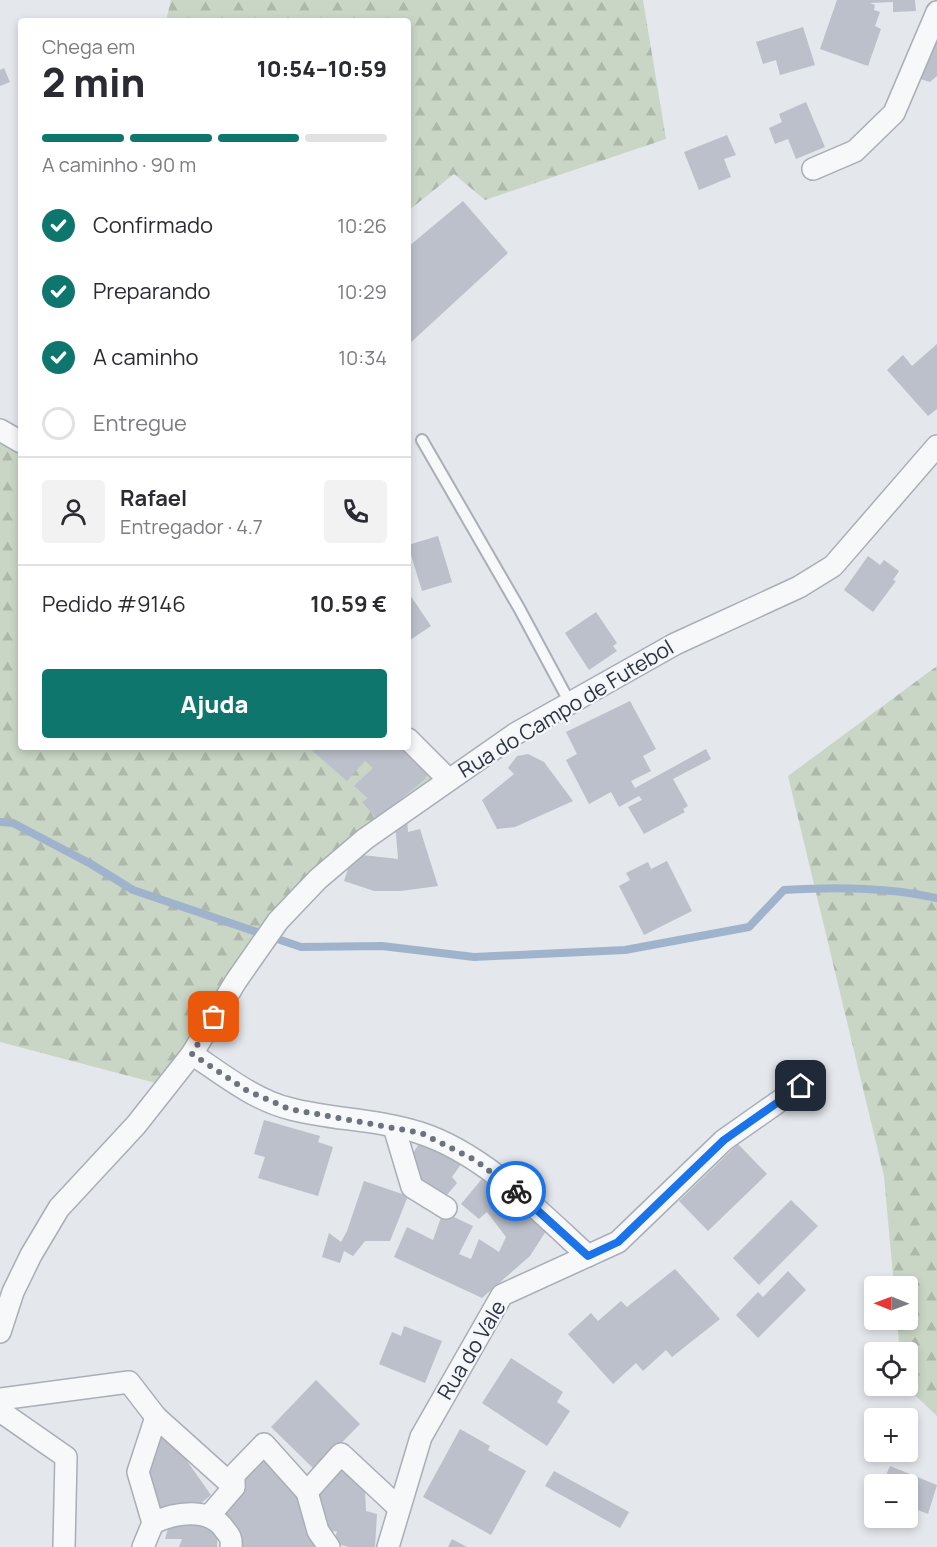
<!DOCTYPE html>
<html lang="pt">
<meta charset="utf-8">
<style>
:root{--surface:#fff;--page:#f2f2f3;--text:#2b2b33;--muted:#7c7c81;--line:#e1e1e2;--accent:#0f766e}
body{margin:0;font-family:Manrope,sans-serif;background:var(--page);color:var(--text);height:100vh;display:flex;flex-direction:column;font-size:22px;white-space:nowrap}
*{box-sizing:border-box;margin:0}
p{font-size:20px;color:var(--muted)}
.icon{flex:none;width:33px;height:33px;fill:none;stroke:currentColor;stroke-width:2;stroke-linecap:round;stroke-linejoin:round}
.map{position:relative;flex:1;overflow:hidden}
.details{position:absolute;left:18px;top:18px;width:393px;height:732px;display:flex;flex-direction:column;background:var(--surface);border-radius:6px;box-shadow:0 3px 9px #0003}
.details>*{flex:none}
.needle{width:39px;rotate:271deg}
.tools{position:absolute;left:864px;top:1276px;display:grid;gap:12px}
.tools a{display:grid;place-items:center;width:54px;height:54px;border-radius:6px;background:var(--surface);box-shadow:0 3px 9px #0003;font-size:30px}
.pin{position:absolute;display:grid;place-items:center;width:51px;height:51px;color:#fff;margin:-26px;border-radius:12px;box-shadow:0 3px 9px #0006}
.courier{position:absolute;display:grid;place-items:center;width:60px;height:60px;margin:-30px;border:4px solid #1a73e8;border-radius:50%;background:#fff;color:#222;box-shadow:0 2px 8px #0007}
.summary em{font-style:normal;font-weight:800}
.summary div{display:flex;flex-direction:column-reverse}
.summary{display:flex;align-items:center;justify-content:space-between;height:102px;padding:0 24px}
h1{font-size:39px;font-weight:800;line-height:45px}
.bar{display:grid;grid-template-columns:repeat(4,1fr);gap:9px 6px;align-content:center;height:72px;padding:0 24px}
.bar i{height:8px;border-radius:4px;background:var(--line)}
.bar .selected{background:var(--accent)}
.bar p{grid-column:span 4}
.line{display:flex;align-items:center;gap:15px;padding:0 24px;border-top:2px solid var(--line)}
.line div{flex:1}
.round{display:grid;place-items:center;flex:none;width:63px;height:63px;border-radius:6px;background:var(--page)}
ol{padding:0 24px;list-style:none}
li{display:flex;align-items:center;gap:18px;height:66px}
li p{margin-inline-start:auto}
li .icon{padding:6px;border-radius:50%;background:var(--accent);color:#fff;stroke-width:4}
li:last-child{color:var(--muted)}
li i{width:33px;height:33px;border:3px solid var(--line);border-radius:50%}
.cta{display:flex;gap:12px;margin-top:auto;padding:12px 24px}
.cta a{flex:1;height:69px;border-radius:6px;background:var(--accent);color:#fff;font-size:24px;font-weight:800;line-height:69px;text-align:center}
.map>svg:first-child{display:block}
.forest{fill:url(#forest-firs)}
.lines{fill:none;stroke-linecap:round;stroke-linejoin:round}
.stream{stroke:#9fb4cc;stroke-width:8}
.building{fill:#bbc0ca}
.lane-casing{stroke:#a9aeb7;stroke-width:14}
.street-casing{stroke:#a9aeb7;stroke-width:24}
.lane{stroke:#f7f8fa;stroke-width:10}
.street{stroke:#f7f8fa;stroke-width:21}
.done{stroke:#6c737f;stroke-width:6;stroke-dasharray:0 10.8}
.route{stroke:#1a73e8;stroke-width:8}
.labels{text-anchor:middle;stroke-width:4.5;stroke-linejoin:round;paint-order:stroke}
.street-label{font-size:21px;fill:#2b3445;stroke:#f4f6f9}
</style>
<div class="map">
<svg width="937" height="1547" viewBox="0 0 937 1547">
<defs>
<pattern id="forest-firs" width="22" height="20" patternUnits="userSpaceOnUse" patternTransform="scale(1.5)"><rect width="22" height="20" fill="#c9d6c5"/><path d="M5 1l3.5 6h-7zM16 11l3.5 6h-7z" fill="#adb8ab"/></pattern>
</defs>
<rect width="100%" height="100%" fill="#e4e7ec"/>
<!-- forest -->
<g class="forest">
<path d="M 171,0 L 643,0 L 666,139 L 485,200 L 454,174 L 408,211 L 408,21 L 166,21 Z"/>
<path d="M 0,430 L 21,442 L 21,747 L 408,747 L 448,779 L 318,879 L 167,1086 L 0,1042 Z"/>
<path d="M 937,666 L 937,1416 L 905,1386 L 908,1386 L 908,1353 L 900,1353 L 897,1320 L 908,1320 L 908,1287 L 894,1287 L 884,1176 L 788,776 Z"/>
</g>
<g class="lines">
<!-- stream -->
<path class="stream" d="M 0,822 L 13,823 L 91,864 L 133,890 L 301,947 L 382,946 L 474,957 L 625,950 L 749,927 L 784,890 C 836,887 886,887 937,898"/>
</g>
<!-- building -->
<g class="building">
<path d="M 837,0 L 915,0 L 916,11 L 893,12 L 893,2 L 870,3 L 875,5 L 874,10 L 880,12 L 875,26 L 881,29 L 868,66 L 820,49 Z"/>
<path d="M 803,27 L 815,65 L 780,75 L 776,60 L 763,64 L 756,42 Z"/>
<path d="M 937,31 L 937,76 L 930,82 L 914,77 Z"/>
<path d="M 4,68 L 10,82 L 0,86 L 0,70 Z"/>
<path d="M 806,102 L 825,147 L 796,159 L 788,139 L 775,144 L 769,128 L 782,122 L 779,114 Z"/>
<path d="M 727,135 L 736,155 L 724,159 L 731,177 L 699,190 L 684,152 Z"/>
<path d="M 463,201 L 508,253 L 408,345 L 408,247 Z"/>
<path d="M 937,344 L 937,409 L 928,416 L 887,370 L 903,355 L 912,366 Z"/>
<path d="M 438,536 L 452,582 L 422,591 L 408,545 Z"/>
<path d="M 868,556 L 880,565 L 884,560 L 899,571 L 893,580 L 896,581 L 873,612 L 844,590 Z"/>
<path d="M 408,592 L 431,626 L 410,640 L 408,637 Z"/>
<path d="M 596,612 L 617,643 L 613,646 L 617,651 L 589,670 L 565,633 Z"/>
<path d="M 630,701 L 656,749 L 643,756 L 651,771 L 631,781 L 635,788 L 706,749 L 711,759 L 673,779 L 688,806 L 683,809 L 685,812 L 644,834 L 628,807 L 642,800 L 639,796 L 619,807 L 611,792 L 589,804 L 566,760 L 577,754 L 566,732 Z"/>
<path d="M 308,747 L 403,747 L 428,773 L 425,779 L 377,819 L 362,802 L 368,798 L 354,786 L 373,768 L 365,761 L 347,781 Z"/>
<path d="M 528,754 L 544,762 L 573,801 L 515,827 L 497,829 L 482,800 L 514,774 L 508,768 L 517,756 Z"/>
<path d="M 407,818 L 408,832 L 420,829 L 438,886 L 401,891 L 374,891 L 344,881 L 353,854 L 398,859 L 395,823 Z"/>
<path d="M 667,861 L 692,911 L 644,935 L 619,886 L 630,880 L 626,873 L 648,862 L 651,869 Z"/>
<path d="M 264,1120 L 320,1136 L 318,1142 L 333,1147 L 318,1196 L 258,1178 L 265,1157 L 254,1154 Z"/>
<path d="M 419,1144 L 464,1160 L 452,1177 L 457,1183 L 446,1196 L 420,1180 L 411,1156 Z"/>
<path d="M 738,1144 L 767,1174 L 708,1231 L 679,1201 Z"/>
<path d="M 486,1174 L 546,1231 L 530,1256 L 482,1298 L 394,1257 L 407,1227 L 433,1240 L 443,1212 L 473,1226 L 459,1254 L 471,1259 L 479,1239 L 499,1252 L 506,1237 L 487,1212 L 479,1219 L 461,1204 Z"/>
<path d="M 364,1181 L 408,1196 L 390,1241 L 365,1241 L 353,1256 L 344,1251 L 340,1263 L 322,1257 L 329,1233 L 341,1242 L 347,1231 Z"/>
<path d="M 791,1200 L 818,1226 L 759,1285 L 733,1258 Z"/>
<path d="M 675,1269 L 720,1319 L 672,1357 L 666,1350 L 643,1371 L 636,1363 L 613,1384 L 568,1334 L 591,1313 L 598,1321 L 621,1301 L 627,1307 Z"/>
<path d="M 788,1271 L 806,1290 L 758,1338 L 736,1315 L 758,1292 L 763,1297 Z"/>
<path d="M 404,1326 L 442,1341 L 425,1383 L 379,1364 L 392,1332 L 401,1336 Z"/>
<path d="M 511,1358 L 563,1392 L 557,1402 L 570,1411 L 547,1446 L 482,1403 Z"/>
<path d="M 316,1380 L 360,1424 L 315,1470 L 271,1427 Z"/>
<path d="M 460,1429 L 490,1446 L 488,1450 L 526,1471 L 491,1535 L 423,1497 Z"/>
<path d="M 160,1433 L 187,1461 L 211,1495 L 195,1508 L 158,1511 L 143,1471 Z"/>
<path d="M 264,1449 L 305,1496 L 298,1502 L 312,1519 L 314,1547 L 236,1547 L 220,1519 L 226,1513 L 222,1509 L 244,1489 L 236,1477 Z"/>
<path d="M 335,1464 L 365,1488 L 366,1511 L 377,1514 L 375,1547 L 349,1547 L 334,1543 L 337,1531 L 328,1532 L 316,1489 Z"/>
<path d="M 890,1466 L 937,1485 L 928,1514 L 908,1506 L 908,1485 L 882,1485 Z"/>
<path d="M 554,1471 L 629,1512 L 620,1528 L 545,1486 Z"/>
<path d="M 171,1518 L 218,1522 L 217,1547 L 179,1547 L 182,1539 L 165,1539 Z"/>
<path d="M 452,1539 L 467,1547 L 448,1547 Z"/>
</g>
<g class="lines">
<defs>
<path id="lane" d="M 422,440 L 519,608 L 570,703"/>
<g id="street">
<path d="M 813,169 L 855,151 L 894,113 L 937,12"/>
<path d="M 0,430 L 21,442"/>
<path d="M 408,739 L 448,779"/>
<path d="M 192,1054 C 222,1074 254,1100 291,1109 C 333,1120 378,1119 420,1133 C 483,1153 540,1212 588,1256"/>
<path d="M 394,1127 L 412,1187 L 446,1208"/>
<path d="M 0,1332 L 13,1292 L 31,1255 L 59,1208 L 136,1125 L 192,1054 L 236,981 L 278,921 L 318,879 L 365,839 L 515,734 L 675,644 L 799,587 L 833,566 L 937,446"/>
<path d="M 0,1399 L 129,1382 L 156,1417 L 234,1487"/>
<path d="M 0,1411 L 66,1457 L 64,1547"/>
<path d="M 210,1515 L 234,1487 L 234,1475 L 264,1444 L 307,1492"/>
<path d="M 153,1523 C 176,1512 210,1507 225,1530 C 230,1536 232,1539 231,1547"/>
<path d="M 143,1547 L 153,1523 L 138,1472 L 156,1417"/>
<path d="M 329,1547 L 318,1531 L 307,1492 L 341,1454 L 399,1508"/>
<path d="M 388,1547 L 421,1437 L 502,1295 L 618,1242 L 724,1140 L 801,1086"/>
</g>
</defs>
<!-- lane casing -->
<use href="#lane" class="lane-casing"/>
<!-- street casing -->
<use href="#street" class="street-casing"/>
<!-- lane -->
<use href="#lane" class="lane"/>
<!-- street -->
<use href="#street" class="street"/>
</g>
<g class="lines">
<!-- done -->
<path class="done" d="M 214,1017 L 192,1054 L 246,1090 L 289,1109 L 421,1133 L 475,1160 L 516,1191"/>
<!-- route -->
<path class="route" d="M 516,1191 L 588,1256 L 618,1242 L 724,1140 L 801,1086"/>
</g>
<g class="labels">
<!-- street labels -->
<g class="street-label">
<text transform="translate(566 709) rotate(-31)" y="7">Rua do Campo de Futebol</text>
<text transform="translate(472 1350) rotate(-59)" y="7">Rua do Vale</text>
</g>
</g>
</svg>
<div class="tools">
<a><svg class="needle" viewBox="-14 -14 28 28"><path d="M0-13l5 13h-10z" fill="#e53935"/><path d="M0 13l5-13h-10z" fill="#7c7c81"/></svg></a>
<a><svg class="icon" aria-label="locate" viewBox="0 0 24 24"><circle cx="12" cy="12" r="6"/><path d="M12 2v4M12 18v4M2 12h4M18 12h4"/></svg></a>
<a>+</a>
<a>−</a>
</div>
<div class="pin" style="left:214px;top:1017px;background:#ea580c"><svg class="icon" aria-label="bag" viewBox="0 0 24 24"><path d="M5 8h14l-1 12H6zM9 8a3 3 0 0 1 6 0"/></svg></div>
<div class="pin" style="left:801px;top:1086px;background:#1f2937"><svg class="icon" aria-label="home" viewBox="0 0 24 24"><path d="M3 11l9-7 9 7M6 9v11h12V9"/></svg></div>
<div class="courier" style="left:516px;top:1191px"><svg class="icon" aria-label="bike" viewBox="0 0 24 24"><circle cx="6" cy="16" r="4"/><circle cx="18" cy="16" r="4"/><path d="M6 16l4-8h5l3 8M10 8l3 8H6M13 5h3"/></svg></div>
<section class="details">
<div class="summary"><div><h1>2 min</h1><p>Chega em</p></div><em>10:54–10:59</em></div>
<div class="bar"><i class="selected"></i><i class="selected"></i><i class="selected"></i><i></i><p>A caminho · 90 m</p></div>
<ol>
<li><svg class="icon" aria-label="check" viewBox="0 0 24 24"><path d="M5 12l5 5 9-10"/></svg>Confirmado<p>10:26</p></li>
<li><svg class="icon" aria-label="check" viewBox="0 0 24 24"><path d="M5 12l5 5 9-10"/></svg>Preparando<p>10:29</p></li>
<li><svg class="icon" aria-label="check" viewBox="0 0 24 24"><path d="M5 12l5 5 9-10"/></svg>A caminho<p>10:34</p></li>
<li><i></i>Entregue</li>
</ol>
<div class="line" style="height:108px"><a class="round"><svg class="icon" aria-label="person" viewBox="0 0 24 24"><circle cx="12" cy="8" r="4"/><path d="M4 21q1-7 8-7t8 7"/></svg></a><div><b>Rafael</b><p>Entregador · 4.7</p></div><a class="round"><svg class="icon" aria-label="phone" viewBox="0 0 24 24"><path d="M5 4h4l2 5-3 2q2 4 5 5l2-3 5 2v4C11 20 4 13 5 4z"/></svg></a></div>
<div class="line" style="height:78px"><div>Pedido #9146</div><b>10.59 €</b></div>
<div class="cta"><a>Ajuda</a></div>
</section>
</div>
